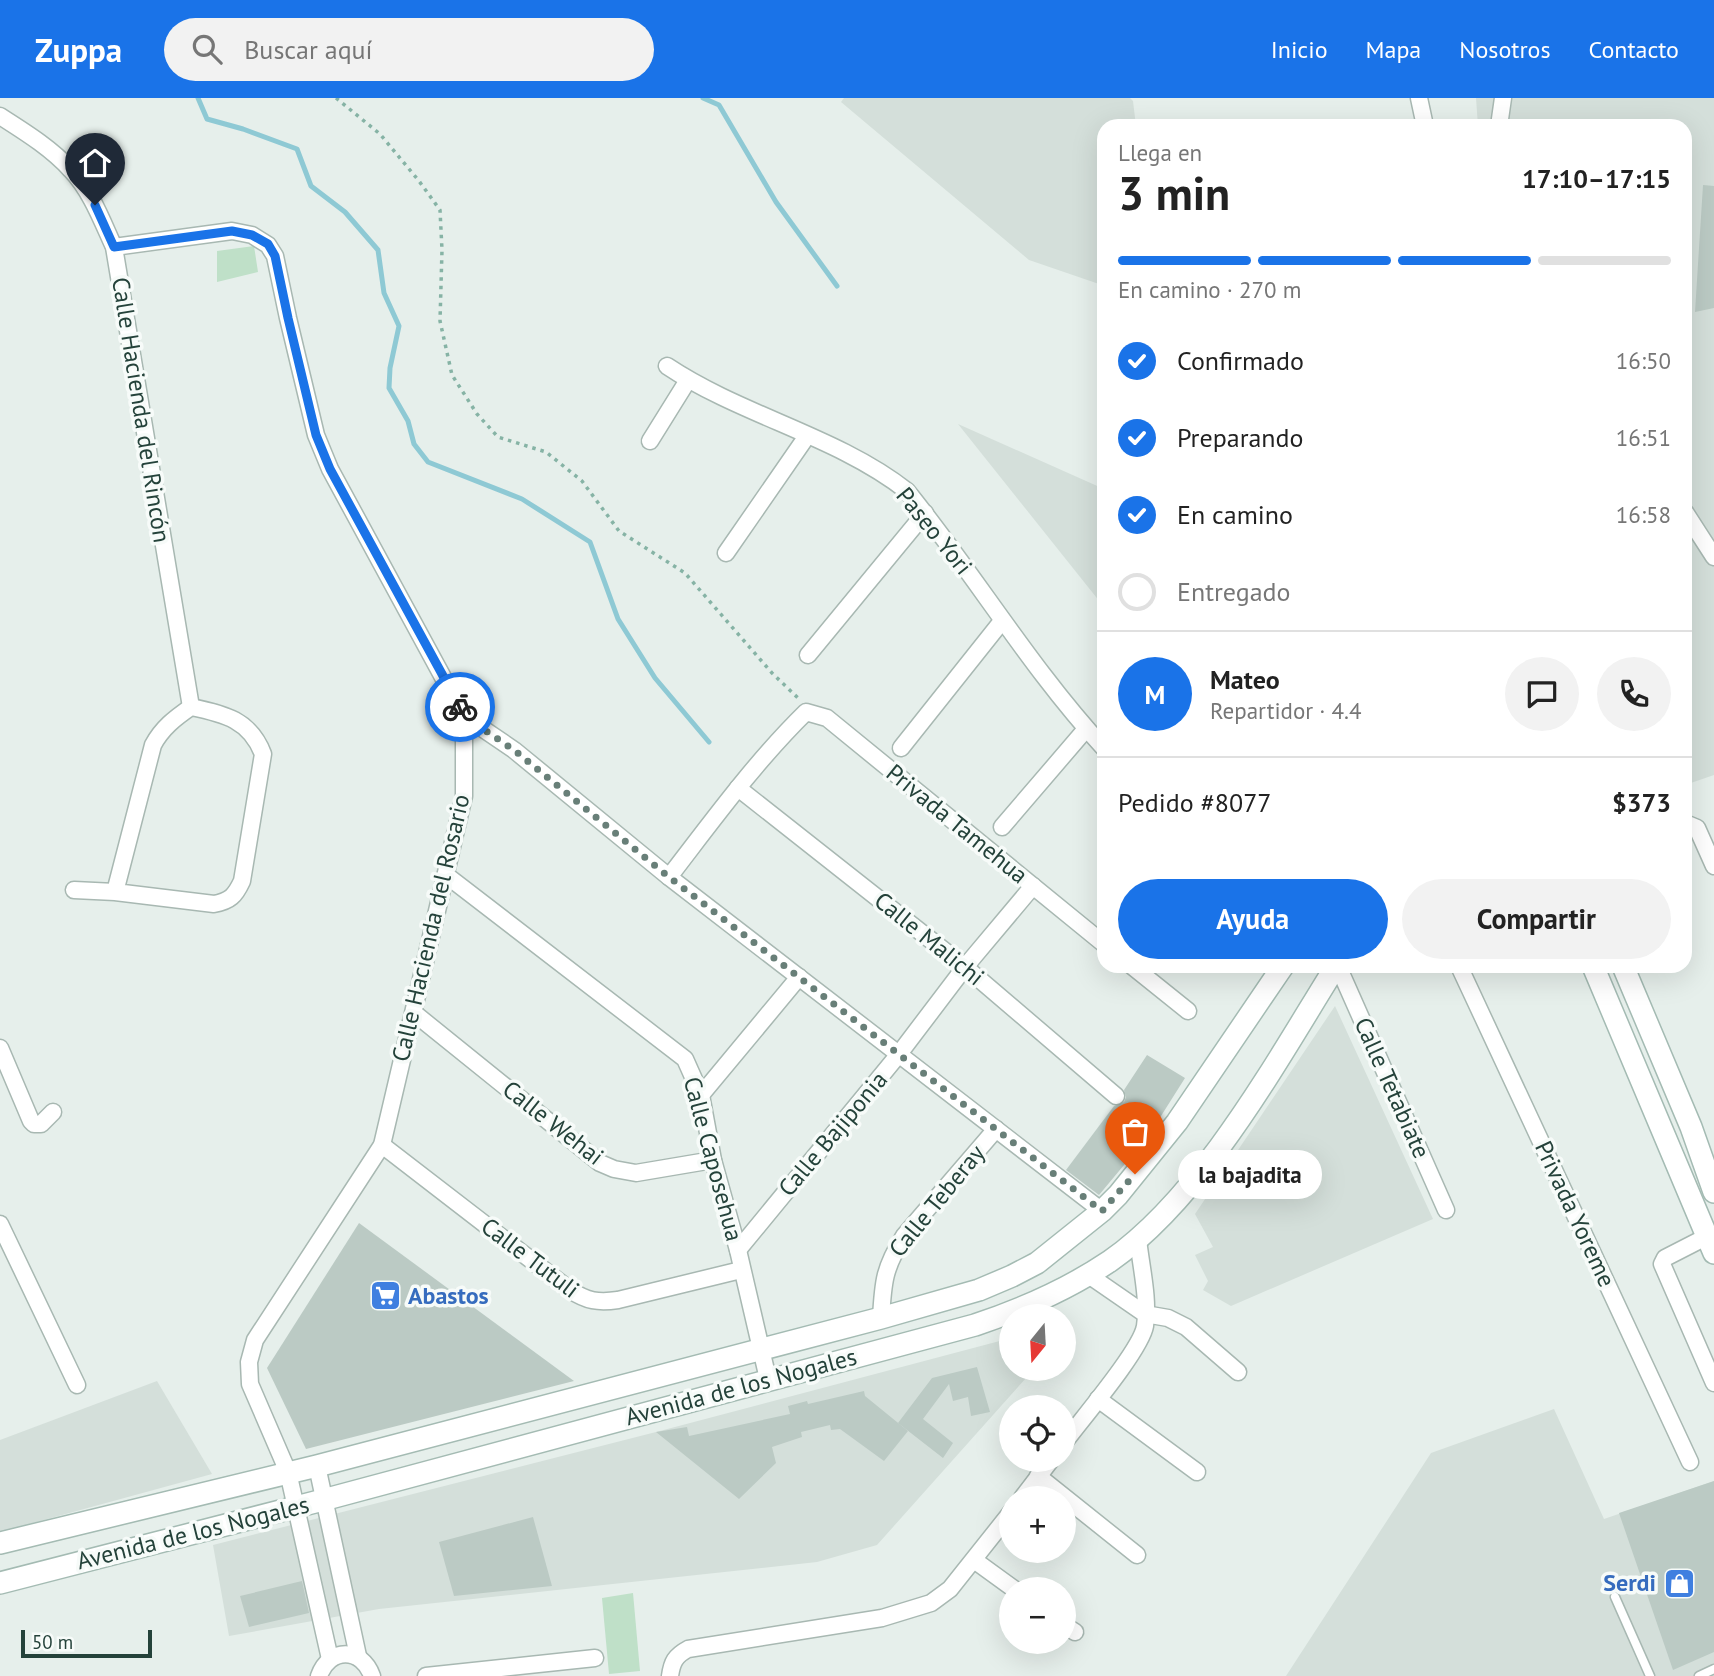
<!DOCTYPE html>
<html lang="es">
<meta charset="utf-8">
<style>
:root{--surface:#fff;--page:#f2f2f2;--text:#222;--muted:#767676;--line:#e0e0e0;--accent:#1a73e8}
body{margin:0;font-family:"PT Sans",sans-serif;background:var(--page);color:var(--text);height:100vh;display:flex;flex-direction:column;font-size:26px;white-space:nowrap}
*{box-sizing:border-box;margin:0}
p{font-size:23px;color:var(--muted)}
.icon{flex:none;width:38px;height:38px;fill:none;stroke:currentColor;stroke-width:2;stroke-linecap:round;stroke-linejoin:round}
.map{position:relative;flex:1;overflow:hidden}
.sheet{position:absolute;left:1097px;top:21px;width:595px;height:854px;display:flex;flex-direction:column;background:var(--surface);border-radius:21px;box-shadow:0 7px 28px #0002}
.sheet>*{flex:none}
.needle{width:46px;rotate:198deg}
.fabs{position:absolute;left:999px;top:1206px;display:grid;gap:14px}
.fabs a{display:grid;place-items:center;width:77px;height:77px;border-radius:50%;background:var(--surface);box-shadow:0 7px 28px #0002;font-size:35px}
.scale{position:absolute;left:21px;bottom:18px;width:131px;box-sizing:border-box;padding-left:7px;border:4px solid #24423a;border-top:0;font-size:19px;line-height:24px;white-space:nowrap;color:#24423a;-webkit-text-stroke:5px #f7fbf9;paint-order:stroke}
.pin{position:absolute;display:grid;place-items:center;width:60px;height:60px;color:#fff;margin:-72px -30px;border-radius:50% 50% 50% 0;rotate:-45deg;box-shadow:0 0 7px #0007}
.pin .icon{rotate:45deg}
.courier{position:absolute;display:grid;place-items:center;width:70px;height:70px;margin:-35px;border:5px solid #1a73e8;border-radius:50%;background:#fff;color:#222;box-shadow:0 2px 9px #0007}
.bubble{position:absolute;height:49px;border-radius:24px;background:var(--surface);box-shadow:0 7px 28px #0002;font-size:23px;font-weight:700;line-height:49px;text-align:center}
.overview em{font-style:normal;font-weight:700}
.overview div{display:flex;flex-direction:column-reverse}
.overview{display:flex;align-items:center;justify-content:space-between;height:119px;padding:0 21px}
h1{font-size:46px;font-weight:700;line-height:52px}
.bar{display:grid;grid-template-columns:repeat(4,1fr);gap:10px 7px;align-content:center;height:84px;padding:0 21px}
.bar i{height:9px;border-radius:5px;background:var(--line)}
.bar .active{background:var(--accent)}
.bar p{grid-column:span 4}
.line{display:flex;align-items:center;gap:18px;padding:0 21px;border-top:2px solid var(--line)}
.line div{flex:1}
.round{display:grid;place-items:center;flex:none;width:74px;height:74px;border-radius:37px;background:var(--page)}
ol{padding:0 21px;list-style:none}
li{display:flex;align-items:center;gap:21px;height:77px}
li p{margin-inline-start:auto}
li .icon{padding:7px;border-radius:50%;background:var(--accent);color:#fff;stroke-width:4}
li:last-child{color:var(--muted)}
li i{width:38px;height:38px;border:4px solid var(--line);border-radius:50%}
.cta{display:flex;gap:14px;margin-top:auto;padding:14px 21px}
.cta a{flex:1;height:80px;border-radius:42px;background:var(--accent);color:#fff;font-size:28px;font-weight:700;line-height:80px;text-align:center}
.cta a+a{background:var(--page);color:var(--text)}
header{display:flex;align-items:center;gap:42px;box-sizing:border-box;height:98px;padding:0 35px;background:var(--accent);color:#fff}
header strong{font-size:33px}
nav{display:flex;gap:38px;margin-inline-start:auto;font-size:24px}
.search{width:490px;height:63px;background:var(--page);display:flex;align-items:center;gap:18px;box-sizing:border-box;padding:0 24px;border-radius:38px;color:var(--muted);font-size:26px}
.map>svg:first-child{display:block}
.built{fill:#d4dfda}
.green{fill:#bfe0c8}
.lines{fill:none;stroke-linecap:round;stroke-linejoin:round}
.stream{stroke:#8ec9d4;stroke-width:5}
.building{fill:#bbcac4}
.service-casing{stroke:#a8b8b2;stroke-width:11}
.minor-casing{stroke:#a8b8b2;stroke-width:19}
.secondary-casing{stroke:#a4bbb3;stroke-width:24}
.path{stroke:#86b3a5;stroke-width:3.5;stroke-dasharray:3.5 5;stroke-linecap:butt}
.service{stroke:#fff;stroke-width:8}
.minor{stroke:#fff;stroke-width:16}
.secondary{stroke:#fff;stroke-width:21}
.done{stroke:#687f78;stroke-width:7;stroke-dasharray:0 12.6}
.route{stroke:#1a73e8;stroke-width:9}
.labels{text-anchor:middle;stroke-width:7;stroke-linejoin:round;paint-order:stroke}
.street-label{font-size:24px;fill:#24423a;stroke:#f7fbf9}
.shop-label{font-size:24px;font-weight:bold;fill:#366cbe;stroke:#f7fbf9;text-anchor:start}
</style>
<header>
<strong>Zuppa</strong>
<div class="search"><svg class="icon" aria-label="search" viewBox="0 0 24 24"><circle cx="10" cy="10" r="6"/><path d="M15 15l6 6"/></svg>Buscar aquí</div>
<nav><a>Inicio</a><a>Mapa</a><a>Nosotros</a><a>Contacto</a></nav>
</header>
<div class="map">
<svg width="1714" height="1578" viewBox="0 0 1714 1578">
<rect width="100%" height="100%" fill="#e6efeb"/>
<!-- built -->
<g class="built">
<path d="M 844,0 L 1130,0 L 1133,3 L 1136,28 L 1104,28 L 1104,181 L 1099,186 L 1029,162 L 841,4 Z"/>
<path d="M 1476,0 L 1714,0 L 1714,677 L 1685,687 L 1685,28 L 1478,28 Z"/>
<path d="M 958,326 L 1104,391 L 1104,509 Z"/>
<path d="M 1335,908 L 1433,1121 L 1231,1208 L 1203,1192 L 1208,1183 L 1195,1157 L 1213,1149 L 1195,1116 Z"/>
<path d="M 1011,1240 L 1012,1270 L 1034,1271 L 877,1447 L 817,1464 L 379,1511 L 229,1538 L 213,1447 L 656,1334 Z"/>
<path d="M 157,1283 L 212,1376 L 0,1434 L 0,1342 Z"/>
<path d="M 1554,1311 L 1604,1421 L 1714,1383 L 1714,1578 L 1286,1578 L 1431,1355 Z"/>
</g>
<!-- green -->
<g class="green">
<path d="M 254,148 L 258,174 L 217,184 L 217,153 Z"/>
<path d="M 633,1495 L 640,1573 L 609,1576 L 602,1500 Z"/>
</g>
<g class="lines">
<!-- stream -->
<g class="stream">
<path d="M 198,0 L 207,21 L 243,31 L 297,51 L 311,88 L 345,114 L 378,152 L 384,195 L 399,228 L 390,270 L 389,290 L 408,323 L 414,346 L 428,364 L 522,401 L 590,444 L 618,521 L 655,580 L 709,644"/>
<path d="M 703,0 L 719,7 L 776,104 L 837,188"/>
</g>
</g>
<!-- building -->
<g class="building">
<path d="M 1703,87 L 1714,88 L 1714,210 L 1695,214 Z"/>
<path d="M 1147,957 L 1185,980 L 1149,1037 L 1099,1097 L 1066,1072 L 1114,1008 L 1124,1004 L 1126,999 L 1124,992 Z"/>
<path d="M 359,1125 L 574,1283 L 306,1351 L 267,1270 Z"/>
<path d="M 977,1269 L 990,1314 L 971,1318 L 968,1299 L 953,1303 L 949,1286 L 923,1321 L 953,1345 L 943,1360 L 898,1325 L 932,1280 Z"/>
<path d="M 864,1293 L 865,1298 L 908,1333 L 884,1363 L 840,1331 L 831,1332 L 830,1327 L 801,1334 L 802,1339 L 772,1349 L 776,1365 L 739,1401 L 656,1334 L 687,1329 L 689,1338 L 790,1316 L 788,1308 L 807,1303 L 808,1306 Z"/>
<path d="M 1714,1383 L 1714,1554 L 1673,1572 L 1619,1415 Z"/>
<path d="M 533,1419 L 552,1488 L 454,1498 L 439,1444 Z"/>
<path d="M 302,1483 L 309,1515 L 249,1529 L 240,1498 Z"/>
</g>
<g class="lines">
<defs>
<g id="service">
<path d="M 1615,1499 L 1650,1578"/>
<path d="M 1699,1578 L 1714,1571"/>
</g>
<g id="minor">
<path d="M 1419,0 L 1425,28"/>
<path d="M 0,18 C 25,34 51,50 71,72 C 91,93 102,123 114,149 L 191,609"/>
<path d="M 1499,28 L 1503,0"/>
<path d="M 114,149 L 232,133 L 252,137 L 268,147 L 275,158 L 288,220 L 316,337 L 330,371 L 464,618 L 464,698 L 382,1047 L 255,1242 L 249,1264 L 250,1286 L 288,1374 L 330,1561"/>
<path d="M 667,268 C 742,318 837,338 907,393 C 975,477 1031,571 1104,650"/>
<path d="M 650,343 L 688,282"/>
<path d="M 1685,414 L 1714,459"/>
<path d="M 726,455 L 807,338"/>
<path d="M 808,557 L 925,415"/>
<path d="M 464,618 L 514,652 L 669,779 L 1102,1113"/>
<path d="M 901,650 L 1002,523"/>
<path d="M 738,690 L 965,869 L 1116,998"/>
<path d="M 1685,725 L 1697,730 L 1714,768"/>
<path d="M 1002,729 L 1086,631"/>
<path d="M 446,777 L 685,961 L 701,997 L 713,1062 L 738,1152 L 768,1281"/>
<path d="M 669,779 C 713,722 755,664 806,614 L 827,620 L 1104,846"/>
<path d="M 74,792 L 115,794 L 214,806 C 230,803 235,798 242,783 L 263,656 C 250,622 225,616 191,609 C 175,620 162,630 153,647 L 115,794"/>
<path d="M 1132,868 L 1188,913"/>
<path d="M 1338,868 L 1446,1112"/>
<path d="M 1459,868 L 1690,1364"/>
<path d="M 414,915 L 600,1065 L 614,1071 L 636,1075 L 713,1062"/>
<path d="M 0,950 L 31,1023 L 34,1026 L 41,1026 L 53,1014"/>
<path d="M 701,997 L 799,879"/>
<path d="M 382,1047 L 570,1192 C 587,1203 598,1205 618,1202 L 741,1172"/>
<path d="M 0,1126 L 77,1287"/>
<path d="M 1706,1139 L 1665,1160 L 1662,1166 L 1714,1285"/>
<path d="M 738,1152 L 899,956 L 965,869 L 1033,788"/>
<path d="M 1087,1176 L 1145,1216 L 1168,1220 L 1186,1229 L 1238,1274"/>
<path d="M 881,1220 C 883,1184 884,1170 904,1138 L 996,1031"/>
<path d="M 1098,1301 L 1197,1374"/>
<path d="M 1064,1345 C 1081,1322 1141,1252 1145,1228 C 1149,1201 1141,1169 1138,1141"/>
<path d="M 317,1368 L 358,1558"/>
<path d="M 1038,1378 L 1137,1457"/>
<path d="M 1022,1400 L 1051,1362"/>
<path d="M 974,1462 L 1014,1491"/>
<path d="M 1064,1527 L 1075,1534"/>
<path d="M 319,1578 C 329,1549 362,1549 372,1578"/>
<path d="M 426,1578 L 595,1560"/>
<path d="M 670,1578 C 672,1564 675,1558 688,1551 L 882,1520 L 931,1505 L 950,1491 L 1012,1413"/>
</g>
<g id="secondary">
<path d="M 1593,868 L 1714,1155"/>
<path d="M 1623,868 L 1691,1029 L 1714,1094"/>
<path d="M 0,1445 L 317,1368 L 881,1220 L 979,1192 L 1012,1178 L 1037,1165 L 1102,1113 L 1118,1097 L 1177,1024 L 1283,868"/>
<path d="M 0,1485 L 323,1402 L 975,1227 C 1020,1212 1070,1190 1110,1163 C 1203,1098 1276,964 1336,868"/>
</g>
</defs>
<!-- service casing -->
<use href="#service" class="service-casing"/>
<!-- minor casing -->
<use href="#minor" class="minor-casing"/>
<!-- secondary casing -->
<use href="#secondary" class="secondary-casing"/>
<!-- path -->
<path class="path" d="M 336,0 L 380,36 L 419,83 L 440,112 L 442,152 L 440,223 L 452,277 L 477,316 L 498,339 L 546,354 L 582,383 L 619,433 L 685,475 L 772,575 L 798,600"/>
<!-- service -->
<use href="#service" class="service"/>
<!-- minor -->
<use href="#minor" class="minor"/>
<!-- secondary -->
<use href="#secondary" class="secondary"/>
</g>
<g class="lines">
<!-- done -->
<path class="done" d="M 460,609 L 464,618 L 514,652 L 669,779 L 1102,1113 L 1135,1076"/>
<!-- route -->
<path class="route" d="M 95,107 L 114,149 L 232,133 L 252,137 L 268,146 L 275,158 L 288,220 L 316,337 L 330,371 L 460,609"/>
</g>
<!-- icons -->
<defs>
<symbol id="supermarket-square" viewBox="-11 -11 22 22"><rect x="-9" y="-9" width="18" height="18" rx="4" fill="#3f7fe0" stroke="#f7fbf9"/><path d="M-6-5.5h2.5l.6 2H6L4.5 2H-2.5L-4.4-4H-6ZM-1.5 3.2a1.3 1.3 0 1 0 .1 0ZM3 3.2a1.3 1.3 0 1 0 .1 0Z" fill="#fff"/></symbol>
<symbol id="shop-square" viewBox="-11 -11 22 22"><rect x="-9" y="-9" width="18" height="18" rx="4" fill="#3f7fe0" stroke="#f7fbf9"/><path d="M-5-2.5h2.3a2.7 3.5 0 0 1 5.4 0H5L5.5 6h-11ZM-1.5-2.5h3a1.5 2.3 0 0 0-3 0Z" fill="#fff"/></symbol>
</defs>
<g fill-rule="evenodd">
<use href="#supermarket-square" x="368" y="1180" width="35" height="35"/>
<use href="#shop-square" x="1662" y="1468" width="35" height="35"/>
</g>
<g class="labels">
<!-- street labels -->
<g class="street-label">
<text transform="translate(141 312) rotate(81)" y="8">Calle Hacienda del Rincón</text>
<text transform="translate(934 433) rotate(51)" y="8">Paseo Yori</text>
<text transform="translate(957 726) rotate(39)" y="8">Privada Tamehua</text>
<text transform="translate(431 830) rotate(-77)" y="8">Calle Hacienda del Rosario</text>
<text transform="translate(929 841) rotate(39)" y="8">Calle Malichi</text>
<text transform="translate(1392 990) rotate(66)" y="8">Calle Tetabiate</text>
<text transform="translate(553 1025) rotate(38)" y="8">Calle Wehai</text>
<text transform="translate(833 1036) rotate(-50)" y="8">Calle Bajiponia</text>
<text transform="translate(713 1061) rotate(75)" y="8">Calle Caposehua</text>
<text transform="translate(937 1103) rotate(-51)" y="8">Calle Teberay</text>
<text transform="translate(1575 1116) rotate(65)" y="8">Privada Yoreme</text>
<text transform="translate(530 1160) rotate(37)" y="8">Calle Tutuli</text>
<text transform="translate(741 1289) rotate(-15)" y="8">Avenida de los Nogales</text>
<text transform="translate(193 1435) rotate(-14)" y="8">Avenida de los Nogales</text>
</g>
<!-- shop labels -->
<g class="shop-label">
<text x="408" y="1206">Abastos</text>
<text x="1656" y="1493" text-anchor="end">Serdi</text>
</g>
</g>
</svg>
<div class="fabs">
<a><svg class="needle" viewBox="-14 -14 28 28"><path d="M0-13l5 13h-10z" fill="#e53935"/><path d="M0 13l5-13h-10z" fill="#767676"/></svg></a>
<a><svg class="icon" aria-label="locate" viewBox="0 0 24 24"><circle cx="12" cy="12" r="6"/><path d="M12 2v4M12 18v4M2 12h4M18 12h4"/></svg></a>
<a>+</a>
<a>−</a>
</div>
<div class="scale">50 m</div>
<div class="pin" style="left:1135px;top:1076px;background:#ea580c"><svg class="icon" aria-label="bag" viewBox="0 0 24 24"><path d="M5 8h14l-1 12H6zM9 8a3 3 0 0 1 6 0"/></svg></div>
<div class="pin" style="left:95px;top:107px;background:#1f2937"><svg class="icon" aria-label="home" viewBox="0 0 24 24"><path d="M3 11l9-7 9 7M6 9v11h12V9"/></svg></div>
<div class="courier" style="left:460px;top:609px"><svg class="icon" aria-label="bike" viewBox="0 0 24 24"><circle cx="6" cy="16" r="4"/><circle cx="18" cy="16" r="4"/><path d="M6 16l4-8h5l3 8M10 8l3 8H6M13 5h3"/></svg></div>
<div class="bubble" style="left:1178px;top:1052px;width:144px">la bajadita</div>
<section class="sheet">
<div class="overview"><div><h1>3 min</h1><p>Llega en</p></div><em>17:10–17:15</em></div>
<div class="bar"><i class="active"></i><i class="active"></i><i class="active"></i><i></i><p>En camino · 270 m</p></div>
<ol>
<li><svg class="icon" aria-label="check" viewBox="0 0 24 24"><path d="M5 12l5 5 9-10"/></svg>Confirmado<p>16:50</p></li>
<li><svg class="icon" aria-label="check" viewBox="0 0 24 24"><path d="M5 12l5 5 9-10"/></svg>Preparando<p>16:51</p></li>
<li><svg class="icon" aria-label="check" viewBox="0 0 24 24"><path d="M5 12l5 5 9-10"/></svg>En camino<p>16:58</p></li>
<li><i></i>Entregado</li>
</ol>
<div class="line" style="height:126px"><b class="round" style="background:var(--accent);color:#fff">M</b><div><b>Mateo</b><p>Repartidor · 4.4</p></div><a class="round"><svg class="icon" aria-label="chat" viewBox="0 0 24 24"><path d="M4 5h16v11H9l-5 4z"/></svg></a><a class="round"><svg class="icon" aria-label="phone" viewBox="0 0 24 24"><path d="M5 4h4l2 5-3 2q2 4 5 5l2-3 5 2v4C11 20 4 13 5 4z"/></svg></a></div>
<div class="line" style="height:91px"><div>Pedido #8077</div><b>$373</b></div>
<div class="cta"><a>Ayuda</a><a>Compartir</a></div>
</section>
</div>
